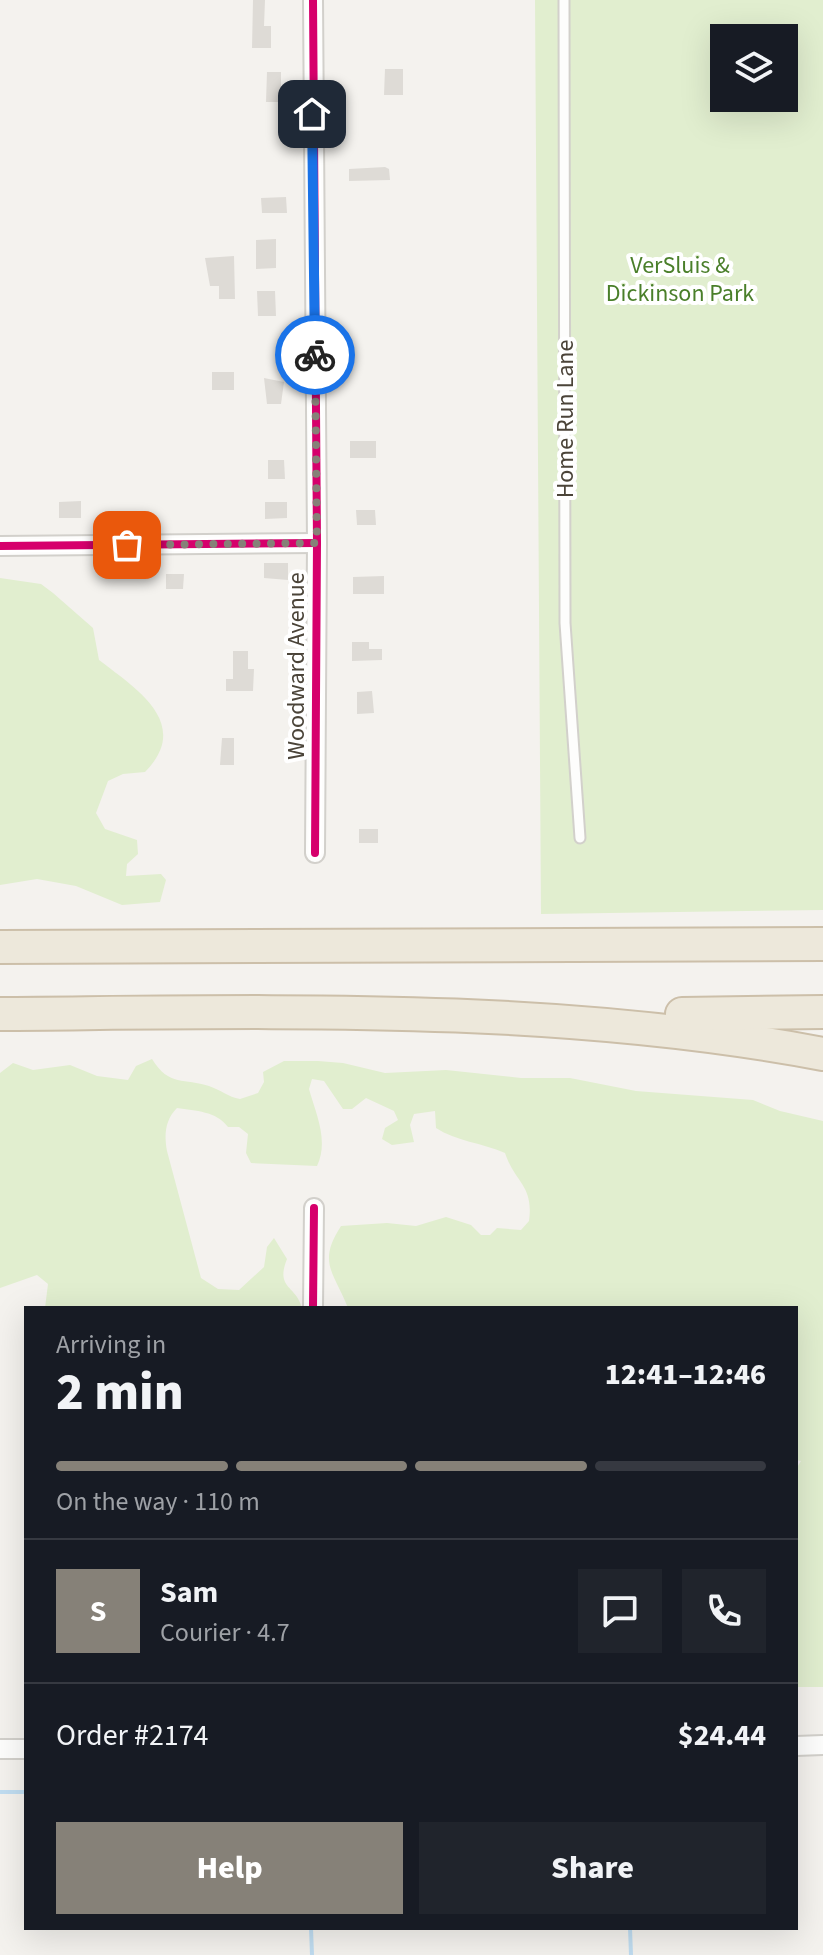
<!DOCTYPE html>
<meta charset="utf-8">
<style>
:root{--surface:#171b24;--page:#20242c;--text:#f1f3f6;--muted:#9ea1a6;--line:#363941;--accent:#868178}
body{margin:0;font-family:"Source Sans 3",sans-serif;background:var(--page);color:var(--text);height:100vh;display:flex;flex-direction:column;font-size:30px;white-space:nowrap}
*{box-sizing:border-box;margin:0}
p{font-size:26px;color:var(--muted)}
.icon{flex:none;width:44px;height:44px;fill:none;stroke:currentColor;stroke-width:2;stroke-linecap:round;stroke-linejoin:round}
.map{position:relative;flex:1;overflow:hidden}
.details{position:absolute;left:24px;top:1306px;width:774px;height:624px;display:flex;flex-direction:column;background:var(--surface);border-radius:0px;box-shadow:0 8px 32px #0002}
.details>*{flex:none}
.controls{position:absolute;left:710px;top:24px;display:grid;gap:16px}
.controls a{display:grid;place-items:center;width:88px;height:88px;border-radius:0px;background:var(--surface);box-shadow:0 8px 32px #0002;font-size:40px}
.pin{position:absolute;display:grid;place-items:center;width:68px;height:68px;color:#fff;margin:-34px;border-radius:16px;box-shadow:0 4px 12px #0006}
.courier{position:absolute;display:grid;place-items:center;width:80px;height:80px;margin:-40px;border:6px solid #1a73e8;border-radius:50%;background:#fff;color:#222;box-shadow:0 2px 10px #0007}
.head em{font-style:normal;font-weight:800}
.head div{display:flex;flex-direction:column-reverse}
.head{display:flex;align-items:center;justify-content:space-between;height:136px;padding:0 32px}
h1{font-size:52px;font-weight:800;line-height:60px}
.bar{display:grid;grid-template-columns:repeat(4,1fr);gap:12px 8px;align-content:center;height:96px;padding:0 32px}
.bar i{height:10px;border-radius:6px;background:var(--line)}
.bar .active{background:var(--accent)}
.bar p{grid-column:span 4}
.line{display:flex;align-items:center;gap:20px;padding:0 32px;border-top:2px solid var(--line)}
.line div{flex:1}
.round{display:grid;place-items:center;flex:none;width:84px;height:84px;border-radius:0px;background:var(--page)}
.action{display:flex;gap:16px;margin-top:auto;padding:16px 32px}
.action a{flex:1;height:92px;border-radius:0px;background:var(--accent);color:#fff;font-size:32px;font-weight:800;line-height:92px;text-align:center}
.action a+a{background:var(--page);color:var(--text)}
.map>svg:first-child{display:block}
.green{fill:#e1eecf;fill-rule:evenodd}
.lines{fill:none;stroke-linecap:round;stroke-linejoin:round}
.stream{stroke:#c0ddf1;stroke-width:4}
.building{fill:#dedbd6}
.service-casing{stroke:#d2d0cb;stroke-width:13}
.minor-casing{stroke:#d2d0cb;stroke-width:22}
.motorway-casing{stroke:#ccbfa9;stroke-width:36}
.service{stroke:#fdfdfc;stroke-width:9}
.minor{stroke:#fdfdfc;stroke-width:18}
.motorway{stroke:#ede8db;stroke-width:32}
.cycleway-casing{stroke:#fff;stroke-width:13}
.cycleway{stroke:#d6006c;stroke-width:8}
.done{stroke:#868178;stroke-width:8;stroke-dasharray:0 14.4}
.route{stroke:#1a73e8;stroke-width:10}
.labels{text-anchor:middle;stroke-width:8;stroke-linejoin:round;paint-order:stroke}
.park-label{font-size:24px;fill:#4a7f2a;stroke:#fff}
.street-label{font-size:24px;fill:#4b4439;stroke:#fff}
</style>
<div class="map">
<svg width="823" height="1955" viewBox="0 0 823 1955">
<rect width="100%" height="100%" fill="#f4f2ee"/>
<!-- green -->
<g class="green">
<path d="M 535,0 L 823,0 L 823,910 L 541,914 ZM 724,38 L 784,38 L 784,98 L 724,98 Z"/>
<path d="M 0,578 L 41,584 L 53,593 L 93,628 L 99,660 C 135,688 193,723 145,772 L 123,774 L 108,781 L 96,813 L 105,829 L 137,840 L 138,854 L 127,864 L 126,876 L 161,874 L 166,880 L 160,902 L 122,905 L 76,886 L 37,879 L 0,885 Z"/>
<path d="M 152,1059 C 169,1087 185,1078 209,1086 C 221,1090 228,1097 240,1099 L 258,1093 L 264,1082 L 263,1072 L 284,1061 L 318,1061 L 343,1063 L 385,1073 L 446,1070 L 521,1078 L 570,1078 L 636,1091 L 753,1100 L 780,1111 L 823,1121 L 823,1687 L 796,1687 L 796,1469 L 801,1461 L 796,1460 L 796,1308 L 348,1308 C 334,1272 317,1263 341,1226 L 387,1223 L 416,1226 L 446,1217 L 471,1225 L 481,1235 L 490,1235 L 497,1228 L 521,1230 L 529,1221 C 534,1185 515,1183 505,1153 C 482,1143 456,1141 436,1128 L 435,1111 L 414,1114 L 410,1125 L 414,1142 L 392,1145 L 382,1139 L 385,1128 L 398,1120 L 394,1111 L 366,1098 L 352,1109 L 343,1109 L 324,1081 L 312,1079 L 309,1089 C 316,1114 329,1141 317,1166 L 251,1163 L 246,1153 L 248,1134 L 239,1127 L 228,1127 C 216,1111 196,1111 177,1108 C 165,1120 164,1135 167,1151 L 201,1278 L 218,1289 L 239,1290 L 264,1267 L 267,1247 L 274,1238 L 287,1259 C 275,1289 296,1285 302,1308 L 45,1308 L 48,1284 L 37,1275 L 0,1288 L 0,1073 L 13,1063 L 33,1070 L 70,1065 L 97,1076 L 128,1080 L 136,1066 Z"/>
</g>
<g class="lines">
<!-- stream -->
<g class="stream">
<path d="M 0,1792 L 26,1792"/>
<path d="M 311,1928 L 312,1955"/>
<path d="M 630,1928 L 631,1955"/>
</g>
</g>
<!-- building -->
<g class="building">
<path d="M 253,0 L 265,0 L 264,26 L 271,26 L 271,48 L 252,48 Z"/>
<path d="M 385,69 L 403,69 L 403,95 L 384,95 Z"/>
<path d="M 267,72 L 281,72 L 281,102 L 266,102 Z"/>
<path d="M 385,167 L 389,169 L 390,180 L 349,181 L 349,169 Z"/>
<path d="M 286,197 L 287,213 L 262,213 L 261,198 Z"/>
<path d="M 276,239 L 276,268 L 256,269 L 256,240 Z"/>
<path d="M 234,256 L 235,299 L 219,299 L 219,286 L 210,286 L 205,258 Z"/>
<path d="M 257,291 L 275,291 L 276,316 L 258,316 Z"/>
<rect x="212" y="372" width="22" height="18"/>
<path d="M 264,378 L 284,382 L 281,404 L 267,404 Z"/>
<rect x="350" y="441" width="26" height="17"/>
<path d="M 268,460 L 284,460 L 285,479 L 268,479 Z"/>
<path d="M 81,501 L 81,518 L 59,518 L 59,502 Z"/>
<path d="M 265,502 L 287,502 L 287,518 L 265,519 Z"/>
<path d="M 356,510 L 375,510 L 376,525 L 357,525 Z"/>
<path d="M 264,563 L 288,563 L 288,580 L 264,578 Z"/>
<path d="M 166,574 L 184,574 L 183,589 L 166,589 Z"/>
<path d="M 384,576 L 384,594 L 353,594 L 353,577 Z"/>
<path d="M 352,642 L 369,642 L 369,649 L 382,649 L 382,660 L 352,661 Z"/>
<path d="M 233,651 L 248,651 L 248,669 L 254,669 L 253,691 L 226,691 L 226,679 L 233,679 Z"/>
<path d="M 372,691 L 374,713 L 357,714 L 357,692 Z"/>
<path d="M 222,738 L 234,738 L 234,765 L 220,765 Z"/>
<rect x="359" y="829" width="19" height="14"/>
</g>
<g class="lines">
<defs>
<path id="service" d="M 564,0 L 565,623 L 580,838"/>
<g id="minor">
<path d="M 313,0 L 317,543 L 315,853"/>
<path d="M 0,546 L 317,543"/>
<path d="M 313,1308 L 314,1208"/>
<path d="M 796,1746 L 823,1745"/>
<path d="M 0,1749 L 26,1749"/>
</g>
<g id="motorway">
<path d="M 0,947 L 823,944"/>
<path d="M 0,1014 C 275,1012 552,1003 823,1054"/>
<path d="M 682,1014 L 823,1012"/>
</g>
</defs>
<!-- service casing -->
<use href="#service" class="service-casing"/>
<!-- minor casing -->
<use href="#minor" class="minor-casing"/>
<!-- motorway casing -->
<use href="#motorway" class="motorway-casing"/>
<!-- service -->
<use href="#service" class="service"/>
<!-- minor -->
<use href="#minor" class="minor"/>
<!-- motorway -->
<use href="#motorway" class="motorway"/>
<defs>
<g id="cycleway">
<path d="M 313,0 L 317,543 L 315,853"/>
<path d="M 0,546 L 317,543"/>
<path d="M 313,1308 L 314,1208"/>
</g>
</defs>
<!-- cycleway casing -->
<use href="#cycleway" class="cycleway-casing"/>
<!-- cycleway -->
<use href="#cycleway" class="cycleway"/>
</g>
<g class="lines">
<!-- done -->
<path class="done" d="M 127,545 L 317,543 L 315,355"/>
<!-- route -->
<path class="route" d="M 312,114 L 315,355"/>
</g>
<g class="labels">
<!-- park labels -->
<g class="park-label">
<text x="680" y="273">VerSluis &amp;<tspan x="680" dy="28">Dickinson Park</tspan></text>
</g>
<!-- street labels -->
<g class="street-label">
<text transform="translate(565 419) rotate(-90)" y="8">Home Run Lane</text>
<text transform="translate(296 666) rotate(-90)" y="8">Woodward Avenue</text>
</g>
</g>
</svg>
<div class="controls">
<a><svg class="icon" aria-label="layers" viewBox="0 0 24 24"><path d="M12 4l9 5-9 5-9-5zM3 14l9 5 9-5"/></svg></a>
</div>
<div class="pin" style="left:127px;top:545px;background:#ea580c"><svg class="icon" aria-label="bag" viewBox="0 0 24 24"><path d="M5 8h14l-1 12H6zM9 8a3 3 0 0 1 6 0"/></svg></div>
<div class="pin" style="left:312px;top:114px;background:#1f2937"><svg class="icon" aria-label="home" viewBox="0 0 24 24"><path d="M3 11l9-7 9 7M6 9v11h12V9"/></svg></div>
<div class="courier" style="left:315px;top:355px"><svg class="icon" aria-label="bike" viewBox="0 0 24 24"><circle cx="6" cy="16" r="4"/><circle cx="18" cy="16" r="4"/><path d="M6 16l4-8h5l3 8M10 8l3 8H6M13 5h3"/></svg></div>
<section class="details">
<div class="head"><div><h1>2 min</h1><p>Arriving in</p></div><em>12:41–12:46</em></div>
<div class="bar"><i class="active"></i><i class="active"></i><i class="active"></i><i></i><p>On the way · 110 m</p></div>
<div class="line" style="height:144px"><b class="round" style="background:var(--accent);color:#fff">S</b><div><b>Sam</b><p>Courier · 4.7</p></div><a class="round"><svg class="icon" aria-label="chat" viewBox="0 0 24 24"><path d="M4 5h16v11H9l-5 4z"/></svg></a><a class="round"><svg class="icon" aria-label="phone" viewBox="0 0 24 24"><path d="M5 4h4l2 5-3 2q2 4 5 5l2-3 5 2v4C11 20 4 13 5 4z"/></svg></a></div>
<div class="line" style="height:104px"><div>Order #2174</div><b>$24.44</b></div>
<div class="action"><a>Help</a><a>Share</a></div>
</section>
</div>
